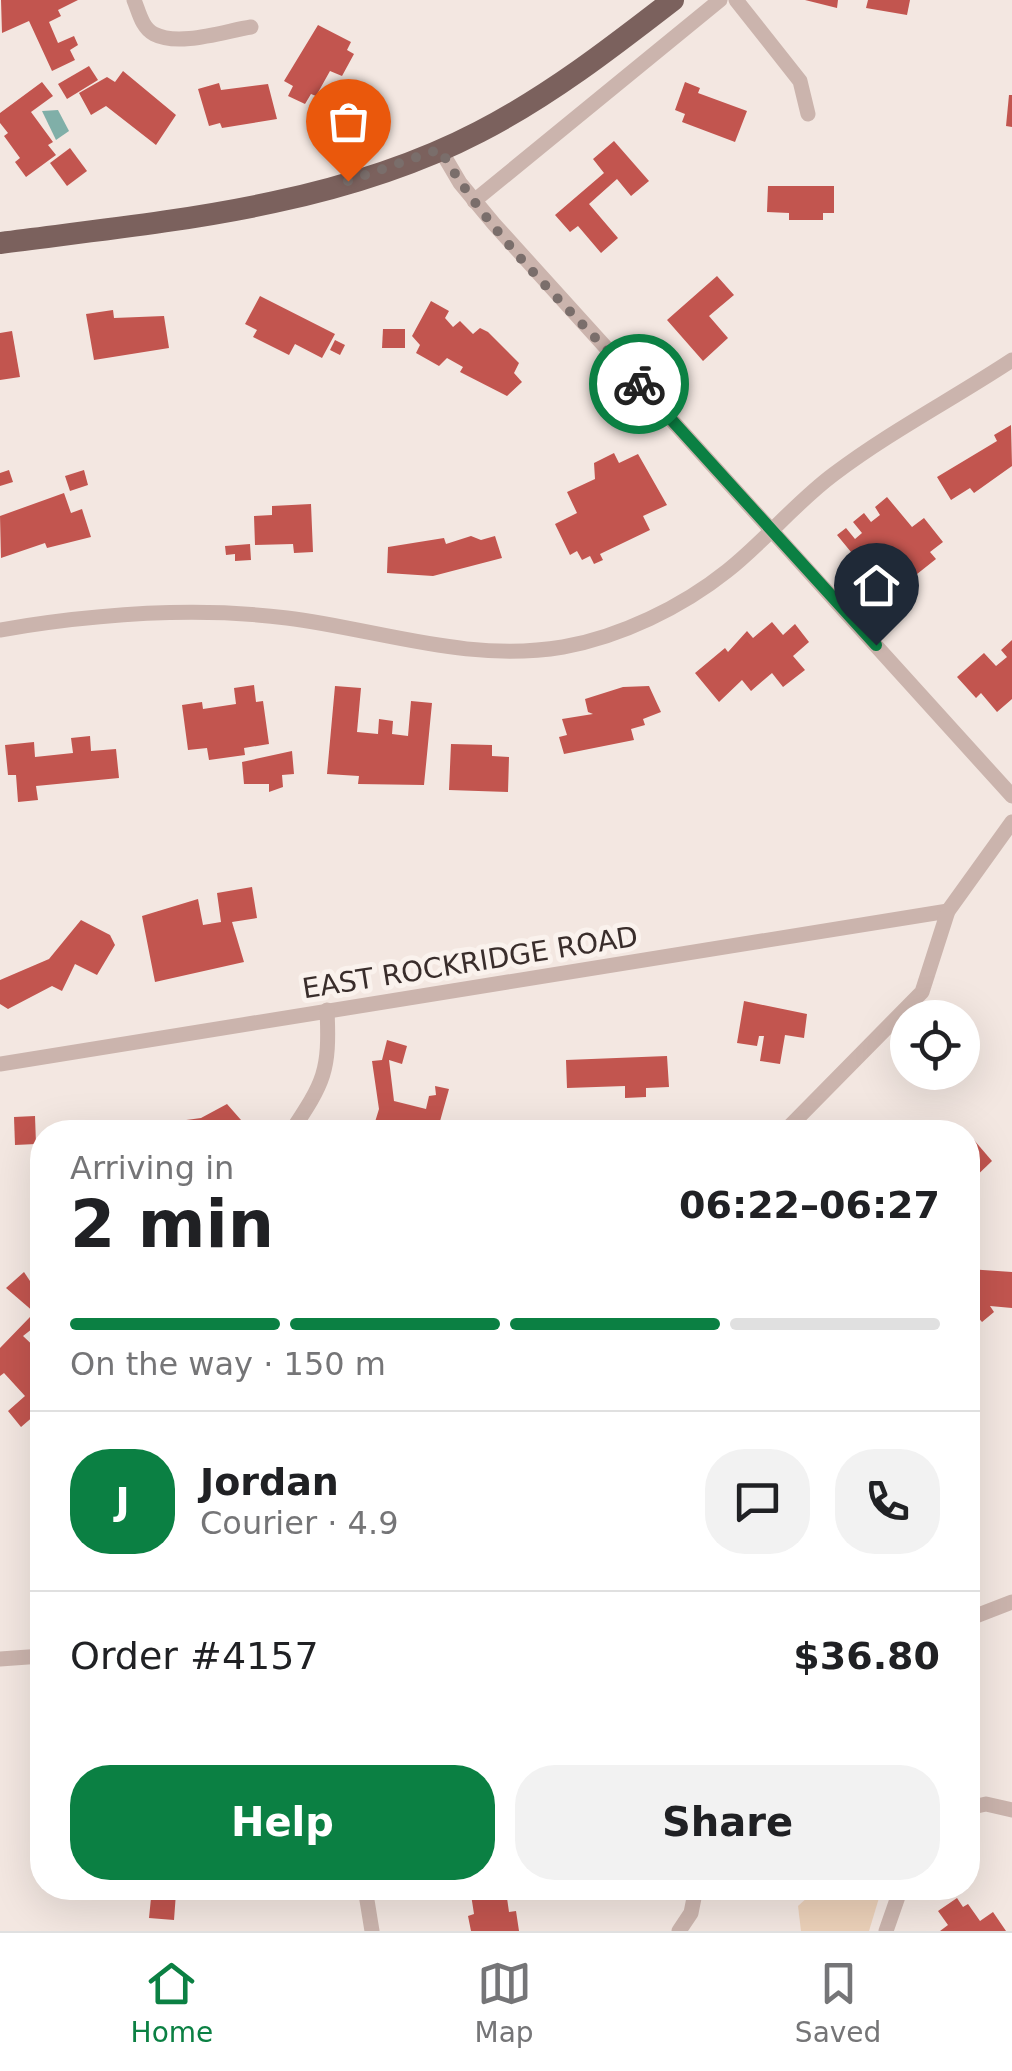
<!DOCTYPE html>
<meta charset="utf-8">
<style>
:root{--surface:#fff;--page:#f2f2f2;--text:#202124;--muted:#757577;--line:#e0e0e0;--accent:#0b8043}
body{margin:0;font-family:"DejaVu Sans",sans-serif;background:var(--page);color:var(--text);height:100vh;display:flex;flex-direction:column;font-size:38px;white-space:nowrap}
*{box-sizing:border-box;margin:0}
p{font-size:32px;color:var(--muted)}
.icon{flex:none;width:55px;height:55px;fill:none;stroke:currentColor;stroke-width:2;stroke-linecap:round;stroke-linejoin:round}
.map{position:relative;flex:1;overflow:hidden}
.panel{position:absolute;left:30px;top:1120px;width:950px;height:780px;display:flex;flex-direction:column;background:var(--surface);border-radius:40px;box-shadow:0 10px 40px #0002}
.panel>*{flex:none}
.fabs{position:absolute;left:890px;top:1000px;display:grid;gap:20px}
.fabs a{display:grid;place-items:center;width:90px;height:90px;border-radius:50%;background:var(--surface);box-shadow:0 10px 40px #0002;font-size:50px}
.pin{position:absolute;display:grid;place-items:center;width:85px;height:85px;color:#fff;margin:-102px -42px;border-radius:50% 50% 50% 0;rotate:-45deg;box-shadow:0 0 10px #0007}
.pin .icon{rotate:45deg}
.courier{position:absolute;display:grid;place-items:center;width:100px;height:100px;margin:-50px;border:8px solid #0b8043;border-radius:50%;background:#fff;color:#222;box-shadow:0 2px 12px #0007}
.overview em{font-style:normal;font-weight:600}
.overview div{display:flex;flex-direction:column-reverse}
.overview{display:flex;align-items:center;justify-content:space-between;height:170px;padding:0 40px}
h1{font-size:65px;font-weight:600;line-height:75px}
.bar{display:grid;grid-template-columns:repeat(4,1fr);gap:15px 10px;align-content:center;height:120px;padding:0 40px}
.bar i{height:12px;border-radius:8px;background:var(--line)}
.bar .active{background:var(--accent)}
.bar p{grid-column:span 4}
.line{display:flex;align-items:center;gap:25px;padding:0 40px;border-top:2px solid var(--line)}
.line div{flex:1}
.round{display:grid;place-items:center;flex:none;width:105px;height:105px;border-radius:40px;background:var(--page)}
.button{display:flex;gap:20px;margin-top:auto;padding:20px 40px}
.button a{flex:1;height:115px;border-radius:40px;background:var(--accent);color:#fff;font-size:40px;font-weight:600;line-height:115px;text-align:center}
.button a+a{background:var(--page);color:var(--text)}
.menu{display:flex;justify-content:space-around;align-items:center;height:140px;border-top:2px solid var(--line);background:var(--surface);font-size:28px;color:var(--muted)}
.menu a{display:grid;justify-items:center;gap:5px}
.menu .active{color:var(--accent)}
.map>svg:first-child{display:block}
.sand{fill:#ecd1b9}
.water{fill:#80afa8}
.building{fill:#c2554f}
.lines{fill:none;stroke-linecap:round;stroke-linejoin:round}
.minor{stroke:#cbb4ad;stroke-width:15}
.primary{stroke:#7b615d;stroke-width:22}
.done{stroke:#7a6e6b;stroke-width:10;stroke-dasharray:0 18}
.route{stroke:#0b8043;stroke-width:12}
.labels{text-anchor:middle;stroke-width:10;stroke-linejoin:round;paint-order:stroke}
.street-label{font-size:28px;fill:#392d2b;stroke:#faf2ed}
</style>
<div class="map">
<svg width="1012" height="1931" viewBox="0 0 1012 1931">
<rect width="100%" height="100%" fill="#f3e7e1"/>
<!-- sand -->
<path class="sand" d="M 818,1888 L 882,1888 L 869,1931 L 801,1931 L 798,1906 Z"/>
<!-- water -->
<path class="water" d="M 58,110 L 69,131 L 56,140 L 42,111 Z"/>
<!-- building -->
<g class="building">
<path d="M 1,0 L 78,0 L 58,10 L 61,16 L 49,22 L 58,43 L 74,36 L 78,45 L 70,50 L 75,60 L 52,71 L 29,21 L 2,33 Z"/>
<path d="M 805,0 L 838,0 L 837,8 Z"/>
<path d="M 868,0 L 910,0 L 907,15 L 866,8 Z"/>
<path d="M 318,25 L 351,42 L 347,50 L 354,54 L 342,76 L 330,71 L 316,96 L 311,94 L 305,104 L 288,96 L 293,86 L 284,81 Z"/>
<path d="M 89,66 L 98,80 L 67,99 L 58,84 Z"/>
<path d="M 123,71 L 176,115 L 156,145 L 106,106 L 91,115 L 79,93 L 107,77 L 115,82 Z"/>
<path d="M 42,82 L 53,96 L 31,112 L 53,142 L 48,145 L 56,155 L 26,177 L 15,162 L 20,158 L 4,136 L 8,133 L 0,123 L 0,113 Z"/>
<path d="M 685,82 L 700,88 L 698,93 L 747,111 L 735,142 L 682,122 L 685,114 L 675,110 Z"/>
<path d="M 219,83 L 221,90 L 268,84 L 277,119 L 222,128 L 220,123 L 209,126 L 198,89 Z"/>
<path d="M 1009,95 L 1012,95 L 1012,127 L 1006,126 Z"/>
<path d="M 614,141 L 649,181 L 631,196 L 617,179 L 589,204 L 618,238 L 601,253 L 578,226 L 570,232 L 555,215 L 604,173 L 593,159 Z"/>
<path d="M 70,148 L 87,171 L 67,186 L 50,163 Z"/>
<path d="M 768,186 L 834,186 L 834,213 L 823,213 L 823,220 L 789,220 L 789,213 L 767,212 Z"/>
<path d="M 717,276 L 734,295 L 709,316 L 728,338 L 703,361 L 667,320 Z"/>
<path d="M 260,296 L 335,334 L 322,358 L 295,344 L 289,355 L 253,337 L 257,330 L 245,324 Z"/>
<path d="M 431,301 L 449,311 L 445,318 L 453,327 L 460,321 L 473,334 L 480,328 L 488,332 L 519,363 L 514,373 L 522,382 L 507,396 L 460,372 L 463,367 L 447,358 L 439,366 L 416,353 L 420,345 L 412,336 Z"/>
<path d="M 113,310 L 114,318 L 164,316 L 169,348 L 94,360 L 86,314 Z"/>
<path d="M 383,329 L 405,329 L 405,348 L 382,348 Z"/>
<path d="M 12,331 L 20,377 L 0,380 L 0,333 Z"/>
<path d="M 335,340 L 345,345 L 340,355 L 330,350 Z"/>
<path d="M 1011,425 L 1012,466 L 974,493 L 970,488 L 951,500 L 937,477 L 997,441 L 994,435 Z"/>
<path d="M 614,453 L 619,463 L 638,454 L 667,505 L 643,516 L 650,530 L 600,554 L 603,560 L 594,564 L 590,556 L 582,560 L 577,551 L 570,555 L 555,524 L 577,513 L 567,492 L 595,479 L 594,463 Z"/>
<path d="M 9,470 L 13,482 L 0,486 L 0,473 Z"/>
<path d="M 84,470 L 88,485 L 70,491 L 65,476 Z"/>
<path d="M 64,493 L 71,513 L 82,509 L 91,537 L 47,548 L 45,543 L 1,558 L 0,516 Z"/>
<path d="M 887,497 L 912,527 L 924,518 L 943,542 L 930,552 L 936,559 L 912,578 L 889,550 L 865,569 L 837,535 L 846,528 L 855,539 L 862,533 L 853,522 L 864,513 L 871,522 L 880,515 L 875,507 Z"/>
<path d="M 311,504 L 313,552 L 294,553 L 293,544 L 255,545 L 254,516 L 272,515 L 272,506 Z"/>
<path d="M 471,536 L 481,540 L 495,536 L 502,558 L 433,576 L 387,573 L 388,547 L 444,538 L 446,544 Z"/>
<path d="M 250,544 L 251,560 L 235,561 L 235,554 L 226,555 L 225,546 Z"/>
<path d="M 772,622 L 783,635 L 795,624 L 809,642 L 793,656 L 805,670 L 783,687 L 772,673 L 751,691 L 742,680 L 719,702 L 695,673 L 725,648 L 728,652 L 747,631 L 753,638 Z"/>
<path d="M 1012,640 L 1012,699 L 997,712 L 981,693 L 976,698 L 957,677 L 984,653 L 996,666 L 1007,657 L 1001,650 Z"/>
<path d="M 254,685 L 256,702 L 263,701 L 269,744 L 244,748 L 245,755 L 209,760 L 207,748 L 188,750 L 182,705 L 202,702 L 203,709 L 236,704 L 234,688 Z"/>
<path d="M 335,686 L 361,688 L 357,732 L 378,734 L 379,719 L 393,721 L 392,734 L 408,736 L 411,701 L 432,703 L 424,785 L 358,784 L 359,776 L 327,774 Z"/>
<path d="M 649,686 L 661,712 L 643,719 L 645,725 L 631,729 L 634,740 L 564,754 L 559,737 L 567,735 L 562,719 L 593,714 L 588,712 L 585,699 L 623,687 Z"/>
<path d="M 90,736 L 91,751 L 116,749 L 119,778 L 36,786 L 38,800 L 18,802 L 16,775 L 8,775 L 5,745 L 34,742 L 35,757 L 73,753 L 71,738 Z"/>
<path d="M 451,744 L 492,745 L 492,756 L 509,757 L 508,792 L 449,790 Z"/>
<path d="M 292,751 L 294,774 L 282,775 L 283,787 L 269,792 L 269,784 L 244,784 L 242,762 Z"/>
<path d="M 252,887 L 257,918 L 232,922 L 244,962 L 155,982 L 142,916 L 198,899 L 203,925 L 221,922 L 217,893 Z"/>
<path d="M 81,920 L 110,935 L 115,945 L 97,975 L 75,964 L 62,991 L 52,986 L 8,1009 L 0,1004 L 0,980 L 49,959 Z"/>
<path d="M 744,1001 L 807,1014 L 804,1038 L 785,1035 L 780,1064 L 760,1061 L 764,1036 L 759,1036 L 757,1046 L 737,1043 Z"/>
<path d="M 387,1040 L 407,1046 L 402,1064 L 389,1060 L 394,1101 L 426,1109 L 429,1096 L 436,1095 L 435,1086 L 449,1089 L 437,1132 L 375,1122 L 379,1109 L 372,1061 L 382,1060 Z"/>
<path d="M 667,1056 L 669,1087 L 646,1088 L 646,1097 L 625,1098 L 625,1086 L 567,1088 L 566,1060 Z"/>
<path d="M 227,1104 L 241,1120 L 225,1132 L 164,1132 L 164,1123 L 201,1118 Z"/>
<path d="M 35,1116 L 36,1144 L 15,1145 L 14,1117 Z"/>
<path d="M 968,1133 L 992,1161 L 968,1184 Z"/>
<path d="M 37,1162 L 42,1162 L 42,1212 L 33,1211 Z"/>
<path d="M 968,1269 L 1012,1272 L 1012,1308 L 990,1306 L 994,1312 L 982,1322 L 968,1306 L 974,1299 L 968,1293 Z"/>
<path d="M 24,1272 L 42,1299 L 42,1307 L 35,1313 L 6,1288 Z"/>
<path d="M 30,1317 L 37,1325 L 23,1336 L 42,1354 L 42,1409 L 21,1427 L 8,1411 L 25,1396 L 4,1373 L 0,1376 L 0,1348 Z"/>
<path d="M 152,1888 L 222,1888 L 221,1897 L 176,1893 L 174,1920 L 149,1918 Z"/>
<path d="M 470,1888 L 513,1888 L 514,1897 L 507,1898 L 509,1912 L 516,1911 L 519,1931 L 471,1931 L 468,1916 L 474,1914 Z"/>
<path d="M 957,1898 L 963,1907 L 968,1904 L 980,1921 L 993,1912 L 1006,1931 L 940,1931 L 948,1925 L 938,1911 Z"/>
</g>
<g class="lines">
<!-- minor -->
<g class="minor">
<path d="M 134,0 C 139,12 142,28 154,34 C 179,47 225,31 251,27"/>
<path d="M 736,0 L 800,81 L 808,114"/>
<path d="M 440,149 L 460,183 L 494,224 L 1012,796"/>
<path d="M 474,201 L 720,0"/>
<path d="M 0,630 C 94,614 191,606 287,618 C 381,630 468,663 563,647 C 620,637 682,607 727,571 C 765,541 795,503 834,474 C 891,431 953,399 1012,360"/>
<path d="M 0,1064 L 948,911"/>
<path d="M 291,1132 C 324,1082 330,1072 327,1010"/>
<path d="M 784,1132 L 922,992 L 948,911 L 1012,822"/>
<path d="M 968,1619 L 1012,1602"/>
<path d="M 0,1659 L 42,1656"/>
<path d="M 968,1808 L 986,1804 L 1012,1810"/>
<path d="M 365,1888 L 372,1931"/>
<path d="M 679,1931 L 691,1913 L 696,1888"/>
<path d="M 886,1931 L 901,1888"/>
</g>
<!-- primary -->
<path class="primary" d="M 0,243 C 160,222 333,208 479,132 C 549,96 611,48 673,0"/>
</g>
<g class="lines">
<!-- done -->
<path class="done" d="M 348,181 L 440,149 C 490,237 571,310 639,384"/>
<!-- route -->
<path class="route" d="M 639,384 L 876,645"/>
</g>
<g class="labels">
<!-- street labels -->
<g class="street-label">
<text transform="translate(470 962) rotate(-9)" y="10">EAST ROCKRIDGE ROAD</text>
</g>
</g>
</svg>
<div class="fabs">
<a><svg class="icon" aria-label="locate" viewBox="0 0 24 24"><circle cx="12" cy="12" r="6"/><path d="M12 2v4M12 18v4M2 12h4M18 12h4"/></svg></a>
</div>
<div class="pin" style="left:348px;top:181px;background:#ea580c"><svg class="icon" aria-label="bag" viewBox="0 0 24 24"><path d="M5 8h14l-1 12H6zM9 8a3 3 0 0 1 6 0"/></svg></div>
<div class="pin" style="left:876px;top:645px;background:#1f2937"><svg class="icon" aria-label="home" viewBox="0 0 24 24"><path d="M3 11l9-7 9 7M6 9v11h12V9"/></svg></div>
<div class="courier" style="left:639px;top:384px"><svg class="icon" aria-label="bike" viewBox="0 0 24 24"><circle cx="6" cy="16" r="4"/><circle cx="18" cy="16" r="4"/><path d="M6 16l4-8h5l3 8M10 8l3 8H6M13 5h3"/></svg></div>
<section class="panel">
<div class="overview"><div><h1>2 min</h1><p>Arriving in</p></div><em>06:22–06:27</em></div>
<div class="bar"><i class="active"></i><i class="active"></i><i class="active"></i><i></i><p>On the way · 150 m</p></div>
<div class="line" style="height:180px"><b class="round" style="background:var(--accent);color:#fff">J</b><div><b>Jordan</b><p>Courier · 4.9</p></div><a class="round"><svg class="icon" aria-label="chat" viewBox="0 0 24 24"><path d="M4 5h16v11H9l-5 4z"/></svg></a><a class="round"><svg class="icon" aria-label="phone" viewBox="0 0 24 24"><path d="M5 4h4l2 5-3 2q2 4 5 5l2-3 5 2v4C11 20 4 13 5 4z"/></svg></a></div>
<div class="line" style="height:130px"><div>Order #4157</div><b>$36.80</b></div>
<div class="button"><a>Help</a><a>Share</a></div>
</section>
</div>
<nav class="menu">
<a class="active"><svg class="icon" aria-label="home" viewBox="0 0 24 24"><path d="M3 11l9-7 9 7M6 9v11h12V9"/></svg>Home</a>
<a><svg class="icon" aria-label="map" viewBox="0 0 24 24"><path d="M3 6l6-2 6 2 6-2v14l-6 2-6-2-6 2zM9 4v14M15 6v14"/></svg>Map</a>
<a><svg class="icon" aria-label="saved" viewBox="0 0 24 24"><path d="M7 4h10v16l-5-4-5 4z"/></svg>Saved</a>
</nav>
